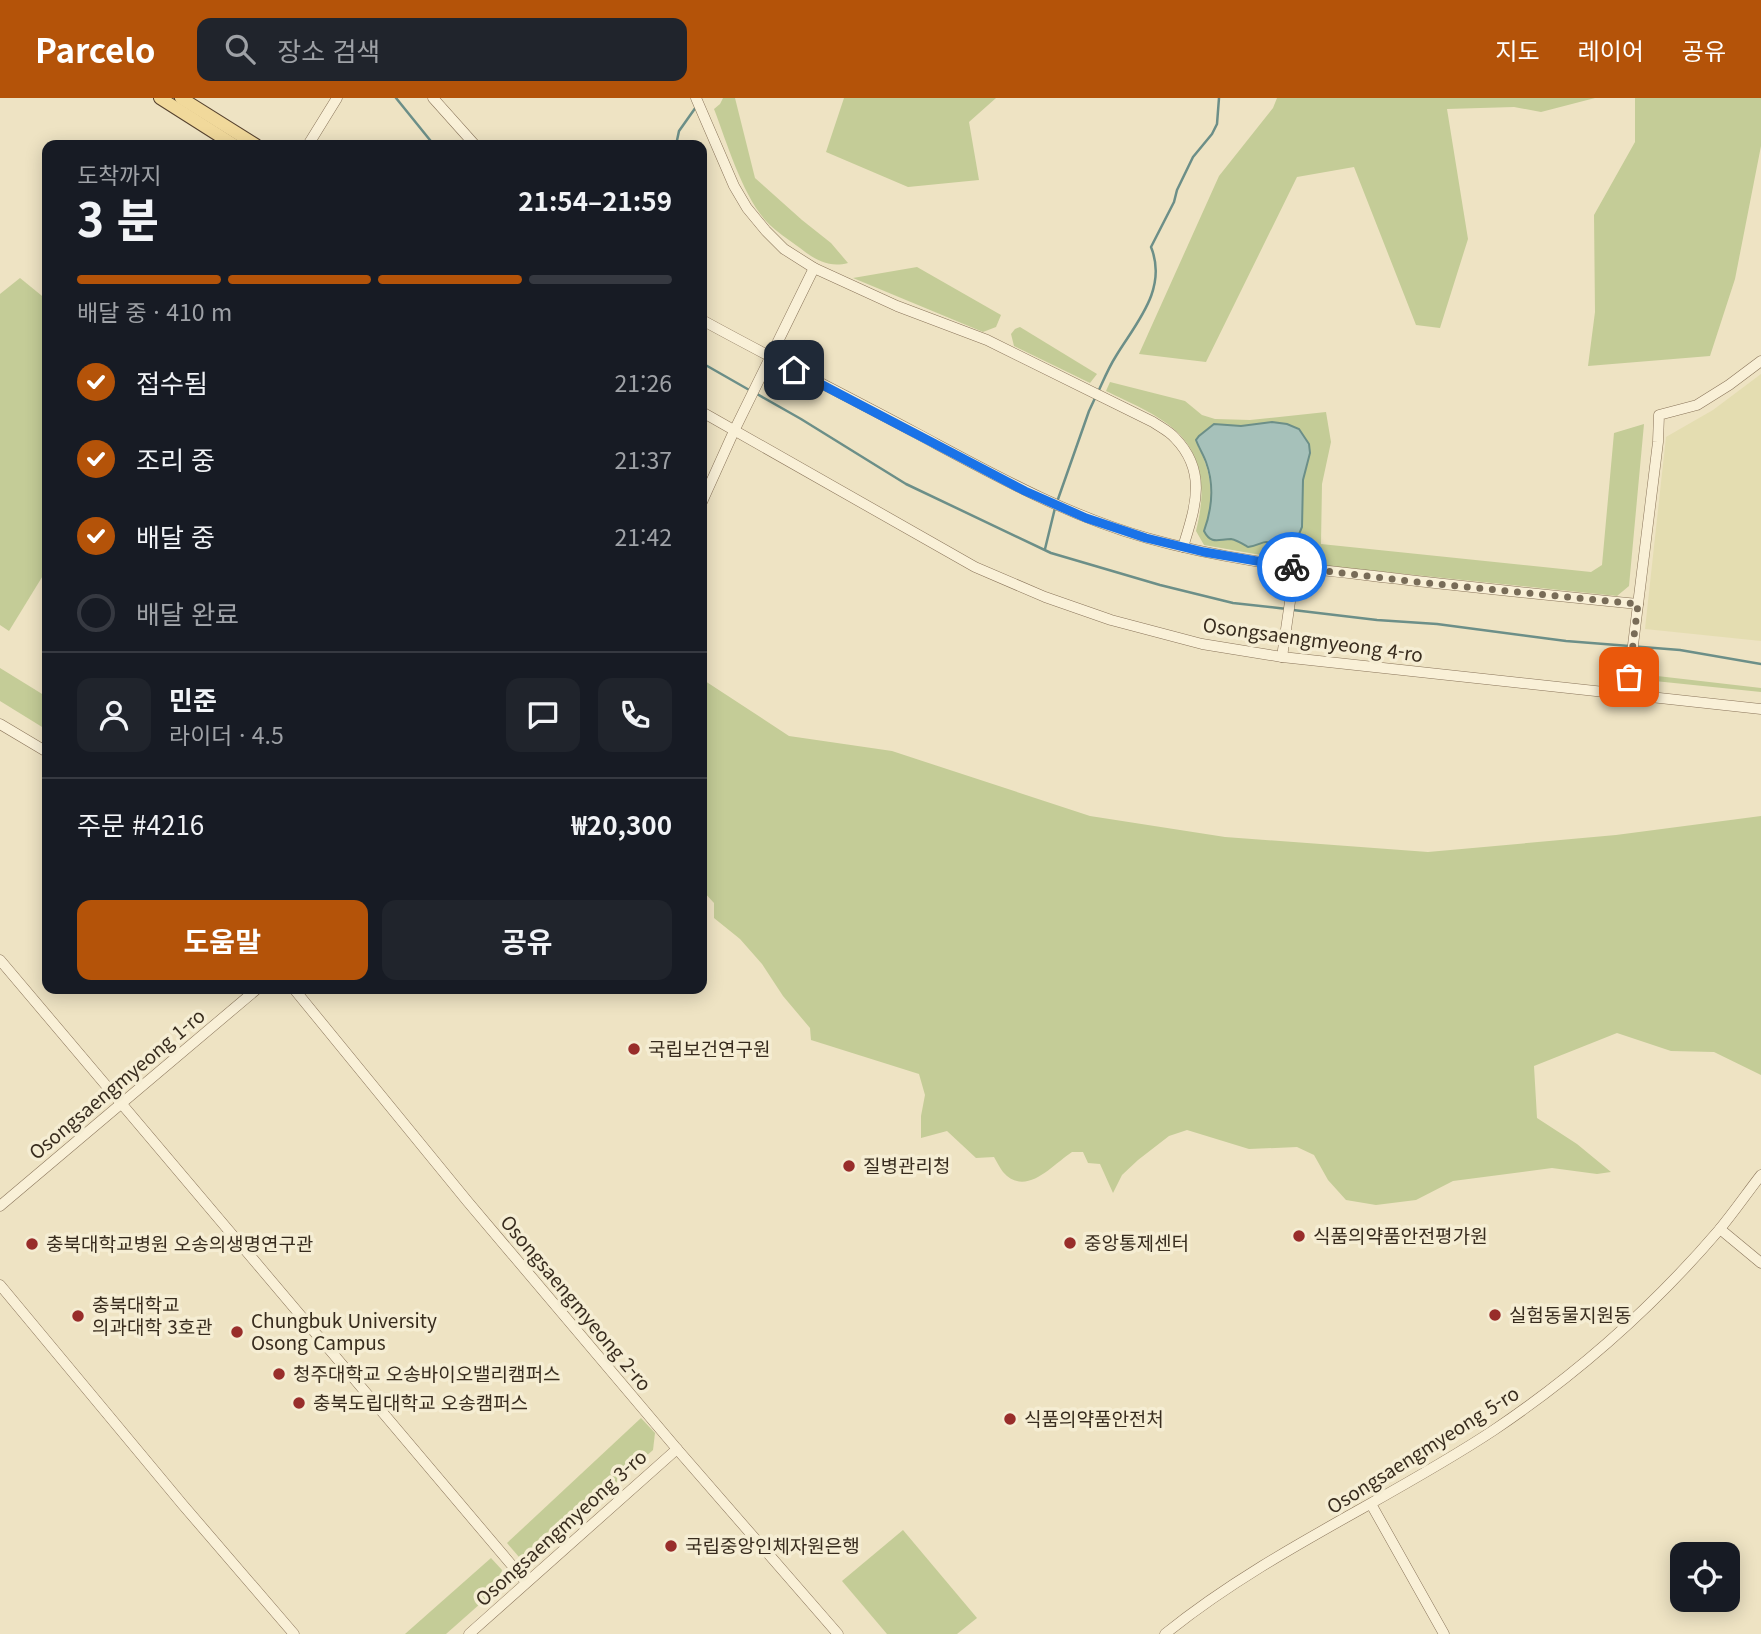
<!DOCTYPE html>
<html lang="ko">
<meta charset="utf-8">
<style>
:root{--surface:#171b24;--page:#20242c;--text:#f1f3f6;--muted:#9ea1a6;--line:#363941;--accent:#b45309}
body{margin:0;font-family:Georgia,"Noto Sans KR",serif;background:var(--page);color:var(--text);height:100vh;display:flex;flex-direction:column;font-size:26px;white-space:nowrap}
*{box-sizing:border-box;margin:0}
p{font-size:23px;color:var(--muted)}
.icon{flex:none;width:38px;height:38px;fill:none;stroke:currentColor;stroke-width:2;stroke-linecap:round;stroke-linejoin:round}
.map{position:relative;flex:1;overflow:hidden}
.side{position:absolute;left:42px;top:42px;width:665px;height:854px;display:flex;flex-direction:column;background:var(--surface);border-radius:14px;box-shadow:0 4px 18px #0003}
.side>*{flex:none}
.controls{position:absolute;left:1670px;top:1444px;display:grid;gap:14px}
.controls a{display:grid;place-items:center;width:70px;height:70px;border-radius:14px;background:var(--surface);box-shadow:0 4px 18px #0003;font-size:35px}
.pin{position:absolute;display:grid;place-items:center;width:60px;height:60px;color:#fff;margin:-30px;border-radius:14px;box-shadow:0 4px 10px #0006}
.courier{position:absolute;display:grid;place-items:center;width:70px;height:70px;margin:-35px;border:5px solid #1a73e8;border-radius:50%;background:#fff;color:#222;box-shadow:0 2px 9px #0007}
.summary em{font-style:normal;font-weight:700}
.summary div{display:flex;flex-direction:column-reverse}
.summary{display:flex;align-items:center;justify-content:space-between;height:119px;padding:0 35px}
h1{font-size:46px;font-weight:700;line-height:52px}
.bar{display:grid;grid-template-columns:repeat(4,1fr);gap:10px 7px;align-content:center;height:84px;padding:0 35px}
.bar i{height:9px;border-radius:5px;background:var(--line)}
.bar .current{background:var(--accent)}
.bar p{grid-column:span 4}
.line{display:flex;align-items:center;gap:18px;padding:0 35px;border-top:2px solid var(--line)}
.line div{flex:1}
.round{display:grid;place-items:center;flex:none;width:74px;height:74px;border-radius:14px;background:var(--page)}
ol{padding:0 35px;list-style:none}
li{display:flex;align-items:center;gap:21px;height:77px}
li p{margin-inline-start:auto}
li .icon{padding:7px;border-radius:50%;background:var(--accent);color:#fff;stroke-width:4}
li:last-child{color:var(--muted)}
li i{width:38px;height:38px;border:4px solid var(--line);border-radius:50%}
.action{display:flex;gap:14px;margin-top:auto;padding:14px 35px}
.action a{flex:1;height:80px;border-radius:14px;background:var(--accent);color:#fff;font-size:28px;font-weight:700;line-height:80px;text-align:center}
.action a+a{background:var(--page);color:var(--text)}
header{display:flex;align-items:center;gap:42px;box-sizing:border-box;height:98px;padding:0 35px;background:var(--accent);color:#fff}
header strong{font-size:33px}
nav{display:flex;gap:38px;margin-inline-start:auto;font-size:24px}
.search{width:490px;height:63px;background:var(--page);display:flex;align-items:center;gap:18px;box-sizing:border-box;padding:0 24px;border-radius:14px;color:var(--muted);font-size:26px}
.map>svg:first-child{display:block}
.farmland{fill:#e4ddb1}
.green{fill:#c4cc97;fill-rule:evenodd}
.water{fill:#a6c1ba;stroke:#6c8f88;stroke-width:2}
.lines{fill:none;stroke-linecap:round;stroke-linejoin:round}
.stream{stroke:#6c8f88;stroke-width:2.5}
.minor-casing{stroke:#89745a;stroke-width:11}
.major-casing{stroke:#56422e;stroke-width:14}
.minor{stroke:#f9f0d7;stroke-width:10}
.major{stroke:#f1d99b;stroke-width:12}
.done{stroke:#786c58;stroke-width:7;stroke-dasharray:0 12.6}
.route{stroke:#1a73e8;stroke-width:9}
.poi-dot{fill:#982d2a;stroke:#f5edd3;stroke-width:2.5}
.labels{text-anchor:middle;stroke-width:7;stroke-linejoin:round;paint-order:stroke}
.street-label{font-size:19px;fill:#382c1e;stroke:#f5edd3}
.poi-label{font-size:19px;fill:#382c1e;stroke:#f5edd3;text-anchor:start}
</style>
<header>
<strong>Parcelo</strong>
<div class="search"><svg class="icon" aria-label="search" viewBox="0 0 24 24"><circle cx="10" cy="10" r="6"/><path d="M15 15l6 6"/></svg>장소 검색</div>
<nav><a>지도</a><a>레이어</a><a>공유</a></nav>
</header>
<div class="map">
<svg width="1761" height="1536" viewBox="0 0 1761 1536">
<rect width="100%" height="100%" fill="#eee3c3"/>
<!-- farmland -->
<path class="farmland" d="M 1761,276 L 1761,543 L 1645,531 L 1666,339 L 1713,312 Z"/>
<!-- green -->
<g class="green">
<path d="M 723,0 L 735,0 L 755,80 L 802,122 L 831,145 L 848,165 C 829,170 815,162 800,150 C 789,142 775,133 766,123 C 742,96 727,45 714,11 L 720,6 Z"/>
<path d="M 844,0 L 996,0 L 969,24 L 979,82 L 908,89 L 826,54 Z"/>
<path d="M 1277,0 L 1595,0 L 1541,14 L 1514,9 L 1447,11 L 1468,141 L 1440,230 L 1416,227 L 1354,69 L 1297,79 L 1206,264 L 1139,256 L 1219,78 L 1273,10 Z"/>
<path d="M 1635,0 L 1761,0 L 1761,48 L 1735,181 L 1710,258 L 1588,268 L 1595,214 L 1594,117 L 1635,44 Z"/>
<path d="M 917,169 L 1001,217 L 996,229 L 983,234 L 853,180 Z"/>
<path d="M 20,180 L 47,202 L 47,471 L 9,533 L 0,527 L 0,196 Z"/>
<path d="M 1020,229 L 1097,276 L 1090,285 L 1014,248 L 1011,236 L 1015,231 Z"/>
<path d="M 1110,284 L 1185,303 L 1202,317 L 1215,321 L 1250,322 L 1326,314 L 1331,344 L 1322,386 L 1321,446 L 1591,474 L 1602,467 L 1614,335 L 1644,326 L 1629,488 L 1617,498 L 1318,467 L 1204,447 L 1196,433 C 1205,397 1206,361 1176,333 C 1158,316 1128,304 1106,293 ZM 1272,324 L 1310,355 L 1303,382 L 1302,429 L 1280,450 C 1262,439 1266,446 1248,449 L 1234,441 L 1214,443 L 1204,433 C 1214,404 1213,376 1198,349 L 1214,326 L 1241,328 Z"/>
<path d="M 0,570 L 47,599 L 47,632 L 0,603 Z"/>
<path d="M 1640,576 L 1761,590 L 1761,594 L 1645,582 Z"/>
<path d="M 702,581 L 789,638 L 892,653 L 1090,718 L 1225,739 L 1428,754 L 1616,737 L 1761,718 L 1761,977 L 1714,954 L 1671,953 L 1617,935 L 1534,968 L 1537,1020 L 1577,1046 L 1611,1074 L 1597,1076 L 1552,1070 L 1453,1083 L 1416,1102 L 1376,1107 L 1346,1102 L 1328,1082 L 1314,1057 L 1297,1049 L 1249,1051 L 1187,1032 L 1169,1038 L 1138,1062 L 1122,1077 L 1113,1095 L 1100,1066 L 1088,1065 L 1083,1054 L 1072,1054 C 1052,1067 1026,1100 1003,1074 C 1000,1070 997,1064 994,1059 L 976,1060 L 947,1033 L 921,1040 L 921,1018 L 925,997 L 919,976 L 811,942 L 810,930 L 783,898 L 762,866 L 740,841 L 714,820 L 714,805 L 702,792 Z"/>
<path d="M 641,1320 L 655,1335 L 653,1352 L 530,1460 L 519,1459 L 507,1445 Z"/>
<path d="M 903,1432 L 977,1520 L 957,1536 L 887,1536 L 842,1483 Z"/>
<path d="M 491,1460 L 502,1472 L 498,1490 L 446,1536 L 405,1536 Z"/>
</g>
<!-- water -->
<path class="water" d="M 1272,324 L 1287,326 L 1299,331 L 1309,346 L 1310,355 L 1303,382 L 1302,429 L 1297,441 L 1290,448 L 1280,450 C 1262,439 1266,446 1248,449 C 1243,446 1237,442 1231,441 C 1219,441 1211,447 1204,433 C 1212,411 1214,386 1206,364 C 1203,356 1199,350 1196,342 L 1199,338 L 1214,326 L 1241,328 Z"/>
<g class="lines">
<!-- stream -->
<g class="stream">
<path d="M 396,0 L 434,47"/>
<path d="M 676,47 L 679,33 L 696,9"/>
<path d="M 702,265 L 751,293"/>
<path d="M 1099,292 C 1104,281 1109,269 1116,258 C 1136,225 1168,191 1151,149 L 1174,104 L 1177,92 L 1193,59 L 1212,36 L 1217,26 L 1219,0"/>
<path d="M 757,296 L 801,321 L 906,386 L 1051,455 L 1160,487 L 1233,505 L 1287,511"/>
<path d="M 1057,404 L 1089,313 L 1096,298"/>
<path d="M 1045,451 L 1055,410"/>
<path d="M 1293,512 L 1377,522 L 1437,526 L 1566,543 L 1680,552 L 1761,566"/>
</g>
<defs>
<g id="minor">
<path d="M 433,0 L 475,47"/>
<path d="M 696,0 L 734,88 L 747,110 L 766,133 L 784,151 L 814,170 L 897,208 L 987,242 L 1153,324 C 1160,329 1169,333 1175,340 C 1208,374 1195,410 1183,449"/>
<path d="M 308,47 L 337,0"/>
<path d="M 702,222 C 773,261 845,297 916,335 C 991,375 1065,417 1147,440 C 1218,460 1291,469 1365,477 C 1456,488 1547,497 1638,506"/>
<path d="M 702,314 L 975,469 L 1045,499 L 1111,522 L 1202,546 L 1282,559 L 1761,611"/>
<path d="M 702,404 L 734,333 L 814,170"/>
<path d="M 1282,559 L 1295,469"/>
<path d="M 1627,596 L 1658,344 L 1659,317 L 1697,307 L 1729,287 L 1761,263"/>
<path d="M 0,626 L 47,654"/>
<path d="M 0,862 L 526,1484"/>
<path d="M 294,891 L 468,1104 L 677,1351 L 838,1536"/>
<path d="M 0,1108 L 257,891"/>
<path d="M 1720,1131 L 1761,1165"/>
<path d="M 0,1187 L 183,1407 L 294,1536"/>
<path d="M 1371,1406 L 1444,1536"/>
<path d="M 469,1536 L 677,1351"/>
<path d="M 1165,1536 C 1266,1454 1387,1403 1494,1332 C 1577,1276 1654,1208 1719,1132 C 1734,1114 1747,1095 1761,1077"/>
</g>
<g id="major">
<path d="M 160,0 L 234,47"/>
<path d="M 181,0 L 256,47"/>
</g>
</defs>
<!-- minor casing -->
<use href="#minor" class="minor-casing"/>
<!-- major casing -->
<use href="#major" class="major-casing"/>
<!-- minor -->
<use href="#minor" class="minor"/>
<!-- major -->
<use href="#major" class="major"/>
</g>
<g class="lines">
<!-- done -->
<path class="done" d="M 1292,469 L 1418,484 L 1638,506 L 1629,579"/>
<!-- route -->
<path class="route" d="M 794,272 L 1025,393 L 1086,420 L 1146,440 L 1204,454 L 1292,469"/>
</g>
<!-- markers -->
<g class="poi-dot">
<circle cx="634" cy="951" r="7"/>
<circle cx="849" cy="1068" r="7"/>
<circle cx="1299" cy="1138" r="7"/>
<circle cx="1070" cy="1145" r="7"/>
<circle cx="32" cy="1146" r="7"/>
<circle cx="1495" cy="1217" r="7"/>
<circle cx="78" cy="1218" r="7"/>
<circle cx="237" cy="1234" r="7"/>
<circle cx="279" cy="1276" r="7"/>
<circle cx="299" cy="1305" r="7"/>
<circle cx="1010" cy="1321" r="7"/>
<circle cx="671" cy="1448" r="7"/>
</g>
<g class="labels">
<!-- street labels -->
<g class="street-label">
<text transform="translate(1313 542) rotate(8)" y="7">Osongsaengmyeong 4-ro</text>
<text transform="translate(117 986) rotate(-40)" y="7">Osongsaengmyeong 1-ro</text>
<text transform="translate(576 1205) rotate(50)" y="7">Osongsaengmyeong 2-ro</text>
<text transform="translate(1423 1352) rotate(-32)" y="7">Osongsaengmyeong 5-ro</text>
<text transform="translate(561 1430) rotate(-42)" y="7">Osongsaengmyeong 3-ro</text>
</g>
<!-- poi labels -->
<g class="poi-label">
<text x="648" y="958">국립보건연구원</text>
<text x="863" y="1075">질병관리청</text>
<text x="1313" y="1145">식품의약품안전평가원</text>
<text x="1084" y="1152">중앙통제센터</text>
<text x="46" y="1153">충북대학교병원 오송의생명연구관</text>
<text x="92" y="1214">충북대학교<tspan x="92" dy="22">의과대학 3호관</tspan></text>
<text x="1509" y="1224">실험동물지원동</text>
<text x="251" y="1230">Chungbuk University<tspan x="251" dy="22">Osong Campus</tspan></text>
<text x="293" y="1283">청주대학교 오송바이오밸리캠퍼스</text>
<text x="313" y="1312">충북도립대학교 오송캠퍼스</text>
<text x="1024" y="1328">식품의약품안전처</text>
<text x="685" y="1455">국립중앙인체자원은행</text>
</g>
</g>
</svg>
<div class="controls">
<a><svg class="icon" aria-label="locate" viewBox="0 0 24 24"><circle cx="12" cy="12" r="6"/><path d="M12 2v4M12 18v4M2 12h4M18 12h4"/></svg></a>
</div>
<div class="pin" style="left:1629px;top:579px;background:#ea580c"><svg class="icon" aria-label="bag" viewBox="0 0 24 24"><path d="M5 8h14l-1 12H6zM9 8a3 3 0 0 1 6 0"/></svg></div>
<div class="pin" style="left:794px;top:272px;background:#1f2937"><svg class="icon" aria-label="home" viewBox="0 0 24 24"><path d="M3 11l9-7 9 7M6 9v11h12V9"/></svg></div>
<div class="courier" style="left:1292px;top:469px"><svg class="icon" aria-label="bike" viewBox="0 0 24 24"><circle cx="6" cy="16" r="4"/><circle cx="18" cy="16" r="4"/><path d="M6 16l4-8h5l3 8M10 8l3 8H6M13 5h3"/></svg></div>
<section class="side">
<div class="summary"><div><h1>3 분</h1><p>도착까지</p></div><em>21:54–21:59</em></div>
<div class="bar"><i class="current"></i><i class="current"></i><i class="current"></i><i></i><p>배달 중 · 410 m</p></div>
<ol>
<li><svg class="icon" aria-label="check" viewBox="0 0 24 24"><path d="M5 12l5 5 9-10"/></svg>접수됨<p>21:26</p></li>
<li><svg class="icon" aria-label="check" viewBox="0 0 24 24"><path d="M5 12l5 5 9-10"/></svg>조리 중<p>21:37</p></li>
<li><svg class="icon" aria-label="check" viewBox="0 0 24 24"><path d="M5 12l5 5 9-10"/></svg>배달 중<p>21:42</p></li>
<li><i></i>배달 완료</li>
</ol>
<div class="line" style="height:126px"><a class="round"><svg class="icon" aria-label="person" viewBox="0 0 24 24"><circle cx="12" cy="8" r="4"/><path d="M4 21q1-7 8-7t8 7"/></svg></a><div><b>민준</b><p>라이더 · 4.5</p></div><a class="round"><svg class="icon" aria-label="chat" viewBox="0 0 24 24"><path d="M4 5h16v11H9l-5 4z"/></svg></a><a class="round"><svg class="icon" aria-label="phone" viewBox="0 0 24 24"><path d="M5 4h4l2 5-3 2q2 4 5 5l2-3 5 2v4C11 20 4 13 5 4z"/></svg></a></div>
<div class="line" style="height:91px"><div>주문 #4216</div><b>₩20,300</b></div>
<div class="action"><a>도움말</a><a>공유</a></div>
</section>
</div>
